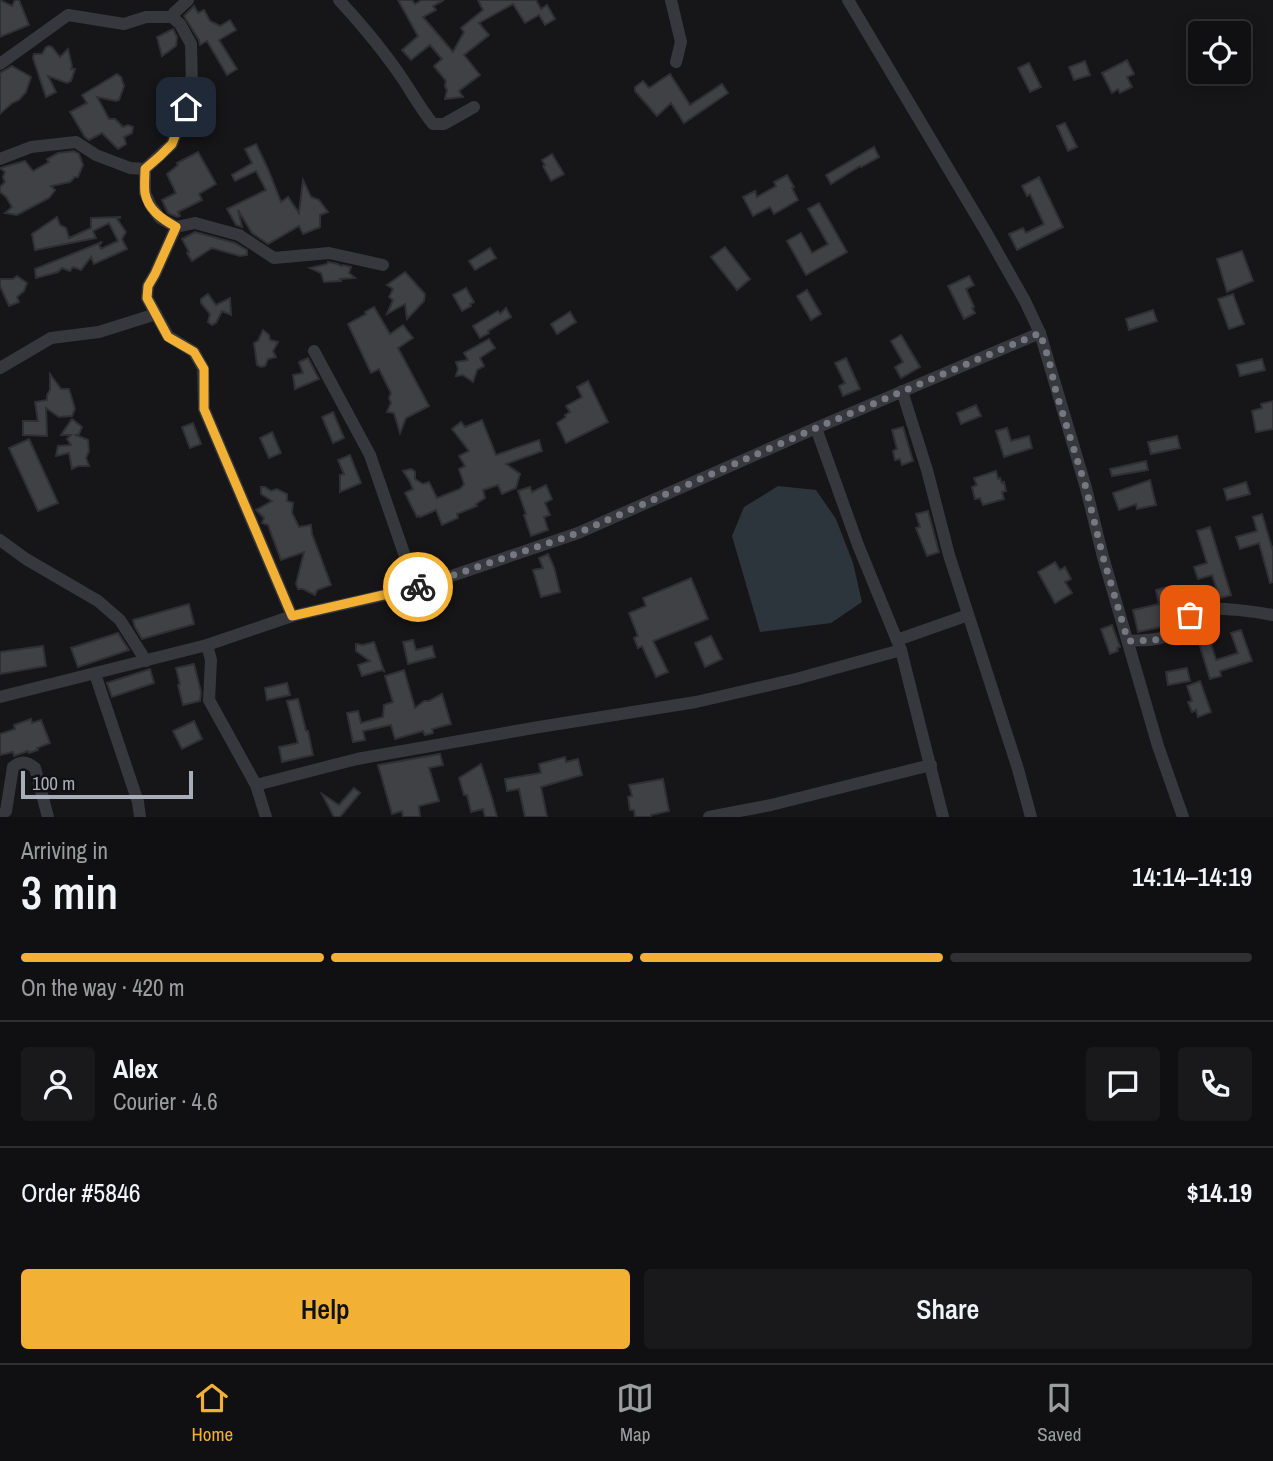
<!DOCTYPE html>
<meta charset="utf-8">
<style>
:root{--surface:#101012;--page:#19191b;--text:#f1f3f6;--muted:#9c9d9f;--line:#303032;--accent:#f2b134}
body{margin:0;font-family:"Archivo Narrow",sans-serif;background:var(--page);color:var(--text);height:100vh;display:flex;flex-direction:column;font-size:26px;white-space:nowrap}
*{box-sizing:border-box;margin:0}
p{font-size:23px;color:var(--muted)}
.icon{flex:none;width:38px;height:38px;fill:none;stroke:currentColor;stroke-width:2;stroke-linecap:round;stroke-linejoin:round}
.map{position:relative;height:817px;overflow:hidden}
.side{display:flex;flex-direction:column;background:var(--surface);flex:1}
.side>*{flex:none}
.tools{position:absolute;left:1188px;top:21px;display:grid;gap:14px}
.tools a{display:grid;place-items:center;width:63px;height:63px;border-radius:7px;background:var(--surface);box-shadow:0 4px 18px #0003,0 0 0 2px var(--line);font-size:35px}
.scale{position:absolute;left:21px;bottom:18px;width:172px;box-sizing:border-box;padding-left:7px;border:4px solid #a8adb8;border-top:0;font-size:19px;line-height:24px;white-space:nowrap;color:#a8adb8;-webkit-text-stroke:5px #111113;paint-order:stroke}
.pin{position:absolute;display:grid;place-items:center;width:60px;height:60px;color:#fff;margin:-30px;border-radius:14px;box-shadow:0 4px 10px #0006}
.courier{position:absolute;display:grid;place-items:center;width:70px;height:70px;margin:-35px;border:5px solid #f2b134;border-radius:50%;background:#fff;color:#222;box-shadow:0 2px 9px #0007}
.overview em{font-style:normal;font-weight:600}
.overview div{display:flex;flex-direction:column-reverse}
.overview{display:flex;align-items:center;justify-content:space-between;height:119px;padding:0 21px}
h1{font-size:46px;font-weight:600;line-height:52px}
.bar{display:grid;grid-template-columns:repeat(4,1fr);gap:10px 7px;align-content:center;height:84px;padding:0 21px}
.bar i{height:9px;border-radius:5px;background:var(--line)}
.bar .on{background:var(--accent)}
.bar p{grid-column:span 4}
.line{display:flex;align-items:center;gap:18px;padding:0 21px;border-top:2px solid var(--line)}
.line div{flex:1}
.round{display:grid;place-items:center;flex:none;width:74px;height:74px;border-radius:7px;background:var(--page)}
.action{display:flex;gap:14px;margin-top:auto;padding:14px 21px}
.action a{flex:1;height:80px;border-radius:7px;background:var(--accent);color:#111;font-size:28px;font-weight:600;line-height:80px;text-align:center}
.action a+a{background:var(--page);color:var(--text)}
.menu{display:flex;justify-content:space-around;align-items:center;height:98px;border-top:2px solid var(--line);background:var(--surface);font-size:19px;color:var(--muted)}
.menu a{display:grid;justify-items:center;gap:4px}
.menu .on{color:var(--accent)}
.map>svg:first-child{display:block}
.water{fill:#2c353c}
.building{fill:#404145;stroke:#303034;stroke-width:2}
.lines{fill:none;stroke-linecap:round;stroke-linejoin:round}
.minor{stroke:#37383d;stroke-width:12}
.done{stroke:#757880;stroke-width:7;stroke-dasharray:0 12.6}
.route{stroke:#f2b134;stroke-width:9}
</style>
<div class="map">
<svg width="1273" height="817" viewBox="0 0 1273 817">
<rect width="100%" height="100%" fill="#161618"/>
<!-- water -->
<path class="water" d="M 778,486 L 816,490 L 836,519 L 853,563 L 862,602 L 831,623 L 760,632 L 732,536 L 744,507 Z"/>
<!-- building -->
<g class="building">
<path d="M 0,0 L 12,6 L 15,0 L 19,0 L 29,25 L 0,37 Z"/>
<path d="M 398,0 L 412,0 L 415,4 L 422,0 L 444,0 L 433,6 L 436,10 L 423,17 L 453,52 L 464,32 L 461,28 L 483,10 L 478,0 L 536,0 L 541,9 L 547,5 L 555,19 L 545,25 L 539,15 L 525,23 L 513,4 L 479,23 L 489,35 L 464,55 L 480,75 L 459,91 L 463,97 L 445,99 L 447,90 L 445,86 L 446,81 L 434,66 L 442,59 L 430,45 L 411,60 L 402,50 L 418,36 Z"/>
<path d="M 194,6 L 198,13 L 204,10 L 210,21 L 220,26 L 230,20 L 236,30 L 219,40 L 237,69 L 227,75 L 207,41 L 200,45 L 199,40 L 184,16 Z"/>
<path d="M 173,29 L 177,37 L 176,46 L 162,56 L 157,37 Z"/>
<path d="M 49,46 L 52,47 L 60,57 L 68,49 L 72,66 L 71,69 L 75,69 L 71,81 L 67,83 L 48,76 L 56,92 L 46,97 L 33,58 L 34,54 L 42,54 L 46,47 Z"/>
<path d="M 1127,60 L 1134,74 L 1127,77 L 1132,87 L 1120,93 L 1118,89 L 1112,93 L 1102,73 Z"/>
<path d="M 1085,61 L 1090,75 L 1074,80 L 1069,67 Z"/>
<path d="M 1029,63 L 1041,87 L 1030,92 L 1018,68 Z"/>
<path d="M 12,66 L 31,77 L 26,92 L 19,100 L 12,103 L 0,114 L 0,73 Z"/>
<path d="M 117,74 L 121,77 L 124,86 L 119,100 L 116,101 L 97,97 L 109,119 L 115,119 L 123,127 L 128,125 L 133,127 L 132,133 L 124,137 L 126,144 L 118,149 L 102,133 L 89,140 L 85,137 L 70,112 L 87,103 L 82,95 Z"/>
<path d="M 670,74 L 690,105 L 722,84 L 728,93 L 684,123 L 671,103 L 657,116 L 635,91 L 635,87 L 643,81 L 649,88 Z"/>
<path d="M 1065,123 L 1077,147 L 1068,151 L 1057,126 Z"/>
<path d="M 256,144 L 268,169 L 281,202 L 288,197 L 299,213 L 303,180 L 311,197 L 319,200 L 328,212 L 320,215 L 320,227 L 303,234 L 299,226 L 268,244 L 252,233 L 238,210 L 242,227 L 236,225 L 227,209 L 266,190 L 256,171 L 235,181 L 232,175 L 252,163 L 245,149 Z"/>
<path d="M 874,147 L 879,157 L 861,167 L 860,166 L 831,184 L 826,175 Z"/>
<path d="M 74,151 L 79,154 L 83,165 L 78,177 L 75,177 L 70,182 L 51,186 L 55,190 L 49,198 L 17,215 L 5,213 L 12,207 L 6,197 L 0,192 L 0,187 L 5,182 L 3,177 L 5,172 L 0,168 L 25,161 L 33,171 L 49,162 L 47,159 L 58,153 Z"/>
<path d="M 198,152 L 216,184 L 199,194 L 202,200 L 178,212 L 180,216 L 177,217 L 168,213 L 162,200 L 176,193 L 167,174 L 178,165 L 177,163 Z"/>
<path d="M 552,154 L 564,174 L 551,181 L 543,166 L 545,165 L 542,160 Z"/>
<path d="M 787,175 L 794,187 L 792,188 L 798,200 L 774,214 L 770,207 L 753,216 L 743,197 L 755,191 L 757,197 L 776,186 L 774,182 Z"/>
<path d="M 1039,177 L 1063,227 L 1017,250 L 1009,234 L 1023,228 L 1026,233 L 1044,224 L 1030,194 L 1027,196 L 1022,186 Z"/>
<path d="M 819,203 L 847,252 L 806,275 L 787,241 L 801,233 L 812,253 L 828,244 L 808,209 Z"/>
<path d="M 57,217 L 60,225 L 66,228 L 69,238 L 91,228 L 91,218 L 121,217 L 117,219 L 126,232 L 122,239 L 127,249 L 94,264 L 91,257 L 81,270 L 73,267 L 70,271 L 62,268 L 58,272 L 36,278 L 35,269 L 102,242 L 99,245 L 101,249 L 118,241 L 109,223 L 93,231 L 96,238 L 35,250 L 32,234 Z"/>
<path d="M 195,232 L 235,243 L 247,250 L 247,255 L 240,256 L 212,248 L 192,261 L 187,253 L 189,252 L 182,239 Z"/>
<path d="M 725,247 L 750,279 L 737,290 L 711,257 Z"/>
<path d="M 490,248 L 496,258 L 475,270 L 469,261 Z"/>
<path d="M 1242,251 L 1253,281 L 1227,292 L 1217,259 Z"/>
<path d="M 328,262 L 338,264 L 341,266 L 343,265 L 351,267 L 349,273 L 355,278 L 340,279 L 341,281 L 324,282 L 321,273 L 310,268 L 327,264 Z"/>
<path d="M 405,272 L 425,294 L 424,301 L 407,319 L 405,304 L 387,314 L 393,300 L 389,297 L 393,289 L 387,285 Z"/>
<path d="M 17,276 L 27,283 L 24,291 L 17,297 L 19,302 L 9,306 L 0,286 L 0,279 L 13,279 Z"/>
<path d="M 969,276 L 974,285 L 966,289 L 974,307 L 972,308 L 975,313 L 964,319 L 948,286 Z"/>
<path d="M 466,288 L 474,302 L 470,304 L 471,306 L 462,311 L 453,295 Z"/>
<path d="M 807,290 L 821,314 L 811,320 L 797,296 Z"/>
<path d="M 208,294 L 216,305 L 230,298 L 231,315 L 222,311 L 216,323 L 212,325 L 208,322 L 210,314 L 201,303 L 201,299 Z"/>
<path d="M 1233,294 L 1244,324 L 1229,329 L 1218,299 Z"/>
<path d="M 374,307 L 390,334 L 403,325 L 413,338 L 398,348 L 429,406 L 406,418 L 400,433 L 394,413 L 387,412 L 391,403 L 389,398 L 391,393 L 379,369 L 371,373 L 348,324 L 366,314 L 365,312 Z"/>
<path d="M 506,308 L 511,317 L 488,331 L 489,333 L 480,338 L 473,326 L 498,311 L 500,314 Z"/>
<path d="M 1153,310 L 1157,321 L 1129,330 L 1126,319 Z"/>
<path d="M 570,312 L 576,322 L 557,334 L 551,324 Z"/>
<path d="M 263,330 L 269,335 L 270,340 L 278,342 L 273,351 L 276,357 L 268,359 L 265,366 L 261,367 L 257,365 L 254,343 L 258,341 Z"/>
<path d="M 901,335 L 920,367 L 901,378 L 895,367 L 903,362 L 891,341 Z"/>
<path d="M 489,339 L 495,348 L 480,358 L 484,366 L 477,370 L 473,382 L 463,375 L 456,376 L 458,369 L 456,362 L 468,360 L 464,353 Z"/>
<path d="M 308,358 L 319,379 L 295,389 L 293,375 L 303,373 L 299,362 Z"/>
<path d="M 846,358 L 860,389 L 843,396 L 839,386 L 845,383 L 835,363 Z"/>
<path d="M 1262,359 L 1265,370 L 1240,376 L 1237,365 Z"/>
<path d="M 50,374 L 61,389 L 69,389 L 75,409 L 72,416 L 59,417 L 46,408 L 47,436 L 23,435 L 23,421 L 38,421 L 35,402 L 47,400 L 47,395 L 50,390 Z"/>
<path d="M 588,381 L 608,422 L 566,443 L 557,423 L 566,417 L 565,415 L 570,412 L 566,406 L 582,397 L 577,387 Z"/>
<path d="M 1273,401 L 1273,429 L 1256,432 L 1252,411 L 1262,408 L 1261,404 Z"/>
<path d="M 976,405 L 981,416 L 961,424 L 957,413 Z"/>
<path d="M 333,412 L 344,438 L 333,443 L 322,417 Z"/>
<path d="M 72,419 L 82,427 L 79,434 L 76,435 L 88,440 L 89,451 L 86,458 L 89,466 L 78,466 L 72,469 L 69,453 L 56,456 L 58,446 L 71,445 L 67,439 L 71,435 L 61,435 Z"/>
<path d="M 482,420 L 496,455 L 539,440 L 542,451 L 506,464 L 520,474 L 516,488 L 502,494 L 498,485 L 483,490 L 485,498 L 476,504 L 477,506 L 457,514 L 458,518 L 442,525 L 436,510 L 420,517 L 419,516 L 417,517 L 405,493 L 413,489 L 409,480 L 403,471 L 411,469 L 413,470 L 415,472 L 415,479 L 423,484 L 429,482 L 437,498 L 460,489 L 464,484 L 459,469 L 465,466 L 459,456 L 469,451 L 452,429 L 461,422 L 465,427 Z"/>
<path d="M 193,423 L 201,444 L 190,448 L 182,427 Z"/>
<path d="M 903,427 L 913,461 L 902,465 L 900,459 L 895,460 L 893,451 L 897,449 L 892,430 Z"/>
<path d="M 1007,428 L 1011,441 L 1029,436 L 1032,448 L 1004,457 L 996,431 Z"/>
<path d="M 272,432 L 281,453 L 269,458 L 260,438 Z"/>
<path d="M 1177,436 L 1180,448 L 1151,454 L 1148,442 Z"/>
<path d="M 29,439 L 58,503 L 38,511 L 9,448 Z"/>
<path d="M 350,455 L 361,483 L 340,492 L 340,475 L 344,474 L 338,460 Z"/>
<path d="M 1146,461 L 1148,470 L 1112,476 L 1110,469 Z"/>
<path d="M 996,471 L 998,479 L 1000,478 L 1002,483 L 1004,482 L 1006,491 L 1002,492 L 1004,499 L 983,505 L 980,498 L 975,499 L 972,487 L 977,485 L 974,478 Z"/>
<path d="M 1150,480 L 1156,505 L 1137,509 L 1136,504 L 1119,510 L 1113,493 Z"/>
<path d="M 1246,482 L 1250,494 L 1227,500 L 1224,489 Z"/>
<path d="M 546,485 L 552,499 L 545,503 L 550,515 L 544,517 L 548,530 L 531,536 L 524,515 L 526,514 L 518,491 L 530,487 L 532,492 Z"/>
<path d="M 261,487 L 265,487 L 271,491 L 277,489 L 287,494 L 287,501 L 293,503 L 292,513 L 299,527 L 311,525 L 312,534 L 331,585 L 317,590 L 315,595 L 303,589 L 298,589 L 296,584 L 304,552 L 281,560 L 268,525 L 262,523 L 264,518 L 256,510 L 272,501 L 261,494 Z"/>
<path d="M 928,511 L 939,552 L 927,556 L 916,528 L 920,527 L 916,514 Z"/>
<path d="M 1262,514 L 1272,548 L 1273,547 L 1273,582 L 1270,583 L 1259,543 L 1240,549 L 1236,537 L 1257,531 L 1253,517 Z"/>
<path d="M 1210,527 L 1231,595 L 1220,598 L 1212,575 L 1198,579 L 1194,567 L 1207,563 L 1197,531 Z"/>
<path d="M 548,554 L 554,567 L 560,592 L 541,597 L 533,570 L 543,568 L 539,558 Z"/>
<path d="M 1055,562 L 1060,570 L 1065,567 L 1071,579 L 1065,582 L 1072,593 L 1055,603 L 1038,572 Z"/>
<path d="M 691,578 L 708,619 L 653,641 L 668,672 L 656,677 L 642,646 L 638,648 L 634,638 L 638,636 L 629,613 L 646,606 L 643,598 Z"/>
<path d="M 1168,587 L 1175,620 L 1169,625 L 1138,632 L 1133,610 L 1159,604 L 1156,590 Z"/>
<path d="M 189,604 L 194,624 L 142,639 L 135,627 L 133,620 Z"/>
<path d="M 1112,625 L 1120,647 L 1117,648 L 1118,651 L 1110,654 L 1101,629 Z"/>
<path d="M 1241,630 L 1252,661 L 1220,671 L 1221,676 L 1210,679 L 1198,640 L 1209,637 L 1216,660 L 1238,653 L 1231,633 Z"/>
<path d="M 118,633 L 129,650 L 78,667 L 71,648 Z"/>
<path d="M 711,636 L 722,659 L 705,667 L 695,643 Z"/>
<path d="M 413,640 L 416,650 L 432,646 L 435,657 L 408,664 L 403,642 Z"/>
<path d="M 374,642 L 384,671 L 382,670 L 362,676 L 358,665 L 370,661 L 356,651 L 356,644 L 363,645 Z"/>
<path d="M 43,646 L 46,666 L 0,674 L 0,652 Z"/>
<path d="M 194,664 L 201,692 L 200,701 L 183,705 L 178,685 L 180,684 L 176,668 Z"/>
<path d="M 1187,668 L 1190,681 L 1168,685 L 1166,672 Z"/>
<path d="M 150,669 L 154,683 L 112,697 L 107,683 Z"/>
<path d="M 404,670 L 415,708 L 424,701 L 429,701 L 442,694 L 451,724 L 432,729 L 433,733 L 425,735 L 423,731 L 395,739 L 391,725 L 363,731 L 365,740 L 353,742 L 347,713 L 358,711 L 361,723 L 383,717 L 384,705 L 393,702 L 385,676 Z"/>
<path d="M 1200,681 L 1211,712 L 1198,717 L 1196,710 L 1192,712 L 1188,702 L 1192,701 L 1187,686 Z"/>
<path d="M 287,683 L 290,695 L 267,700 L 265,688 Z"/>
<path d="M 298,699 L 306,731 L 308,731 L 313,755 L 282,762 L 279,747 L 298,743 L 287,701 Z"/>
<path d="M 31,719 L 32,723 L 41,720 L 50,743 L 37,748 L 38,750 L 29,753 L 28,751 L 14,756 L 13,752 L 0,755 L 0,734 L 15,729 L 14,725 Z"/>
<path d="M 194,721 L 202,739 L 182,749 L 173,731 Z"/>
<path d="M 440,754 L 443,765 L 429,768 L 439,801 L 419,806 L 420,817 L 403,817 L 402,811 L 392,814 L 378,765 Z"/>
<path d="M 565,757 L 566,762 L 578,759 L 582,775 L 541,787 L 547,817 L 525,817 L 519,789 L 507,791 L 505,779 L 541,773 L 539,764 Z"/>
<path d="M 481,764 L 491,795 L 497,817 L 485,817 L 483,809 L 471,812 L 467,795 L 464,795 L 459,778 Z"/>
<path d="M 663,779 L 669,811 L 651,815 L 651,817 L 635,817 L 634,810 L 630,810 L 628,797 L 632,796 L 629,785 Z"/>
<path d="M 354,788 L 360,793 L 340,817 L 334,817 L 322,794 L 339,805 Z"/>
</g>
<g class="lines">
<!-- minor -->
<g class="minor">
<path d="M 339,0 C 361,24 383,50 402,78 C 412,93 421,109 433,124 L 444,124 L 474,107"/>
<path d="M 671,0 L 681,42 L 676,62"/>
<path d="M 848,0 L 986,232 L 1025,301 L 1040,333"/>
<path d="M 0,64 L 68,15 L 124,24 L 146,17 L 172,17"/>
<path d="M 0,159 L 31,147 L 76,142 L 96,155 L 130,168 L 145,169 L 172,144 L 192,88 L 191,44 L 180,24 L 172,17 L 174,13 L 188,0"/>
<path d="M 145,169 L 145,193 L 151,206 L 160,218 L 176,227 L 195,223 L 239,235 L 274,258 L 329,253 L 383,265"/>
<path d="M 176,227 L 155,274 L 148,286 L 147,298 L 168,336 L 194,352 L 203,368 L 204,409 L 292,616"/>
<path d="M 314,351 L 370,455 L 416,588"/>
<path d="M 0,368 L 51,338 L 99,332 L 156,314"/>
<path d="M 902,391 L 927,470 L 949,555 L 1018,769 L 1031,817"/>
<path d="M 816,428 L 858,545 L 901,650 L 943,817"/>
<path d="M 0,540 L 26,559 L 98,601 L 120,620 L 146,661"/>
<path d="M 897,640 L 968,615"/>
<path d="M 1128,641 C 1144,640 1164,641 1176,631 C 1185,623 1189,613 1201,610 C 1216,606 1257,612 1273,615"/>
<path d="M 207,645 L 211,660 L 209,700 L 256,785 L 266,817"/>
<path d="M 95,674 L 138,802 L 140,817"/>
<path d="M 0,697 L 207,645 L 292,616 L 416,588 L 578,533 L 816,428 L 1040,333 L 1086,488 L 1103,557 L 1158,746 L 1183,817"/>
<path d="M 256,785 L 357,759 L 539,727 L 696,702 L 796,679 L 901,650"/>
<path d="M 0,816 L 6,811 L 13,767 C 21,760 27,761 35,768 L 48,817"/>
<path d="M 709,817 L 771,805 L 931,765"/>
</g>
</g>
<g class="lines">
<!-- done -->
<path class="done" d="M 418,587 L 578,533 L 816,428 L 1040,333 L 1049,360 L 1056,392 L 1086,488 L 1103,557 L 1128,641 L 1155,640 L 1175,633 L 1190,615"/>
<!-- route -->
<path class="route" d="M 186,107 L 172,144 L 160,156 L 145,169 C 145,176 144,185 145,193 C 148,210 162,219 176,227 L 155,274 L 148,286 L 147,298 L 168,337 L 194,352 L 204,369 L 204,409 L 292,616 L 418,587"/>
</g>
</svg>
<div class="tools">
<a><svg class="icon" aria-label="locate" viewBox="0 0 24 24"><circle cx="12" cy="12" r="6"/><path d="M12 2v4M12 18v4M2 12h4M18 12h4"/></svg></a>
</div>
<div class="scale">100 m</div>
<div class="pin" style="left:1190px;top:615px;background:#ea580c"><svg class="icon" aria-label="bag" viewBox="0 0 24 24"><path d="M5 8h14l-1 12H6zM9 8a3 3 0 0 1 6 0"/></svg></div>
<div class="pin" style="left:186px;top:107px;background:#1f2937"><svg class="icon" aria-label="home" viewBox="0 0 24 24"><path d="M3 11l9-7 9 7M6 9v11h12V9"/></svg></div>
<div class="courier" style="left:418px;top:587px"><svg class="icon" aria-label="bike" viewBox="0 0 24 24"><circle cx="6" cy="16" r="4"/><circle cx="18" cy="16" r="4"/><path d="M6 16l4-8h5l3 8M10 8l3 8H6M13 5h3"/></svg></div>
</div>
<section class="side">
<div class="overview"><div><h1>3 min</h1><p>Arriving in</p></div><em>14:14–14:19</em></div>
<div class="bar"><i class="on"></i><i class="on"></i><i class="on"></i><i></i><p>On the way · 420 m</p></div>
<div class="line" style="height:126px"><a class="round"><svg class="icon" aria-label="person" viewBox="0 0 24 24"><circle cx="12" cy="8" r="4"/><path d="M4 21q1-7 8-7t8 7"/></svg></a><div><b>Alex</b><p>Courier · 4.6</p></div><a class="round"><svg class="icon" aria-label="chat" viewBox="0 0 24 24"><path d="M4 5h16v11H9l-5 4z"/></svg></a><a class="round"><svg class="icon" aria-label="phone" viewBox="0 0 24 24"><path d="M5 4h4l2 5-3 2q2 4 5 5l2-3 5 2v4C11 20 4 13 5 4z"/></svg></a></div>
<div class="line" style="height:91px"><div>Order #5846</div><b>$14.19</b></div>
<div class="action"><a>Help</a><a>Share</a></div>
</section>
<nav class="menu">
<a class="on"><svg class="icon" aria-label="home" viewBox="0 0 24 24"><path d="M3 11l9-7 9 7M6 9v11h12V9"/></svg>Home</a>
<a><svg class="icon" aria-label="map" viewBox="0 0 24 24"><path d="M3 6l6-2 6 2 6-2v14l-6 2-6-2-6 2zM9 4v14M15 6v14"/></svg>Map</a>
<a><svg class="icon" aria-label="saved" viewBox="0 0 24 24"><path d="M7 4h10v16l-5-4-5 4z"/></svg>Saved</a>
</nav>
